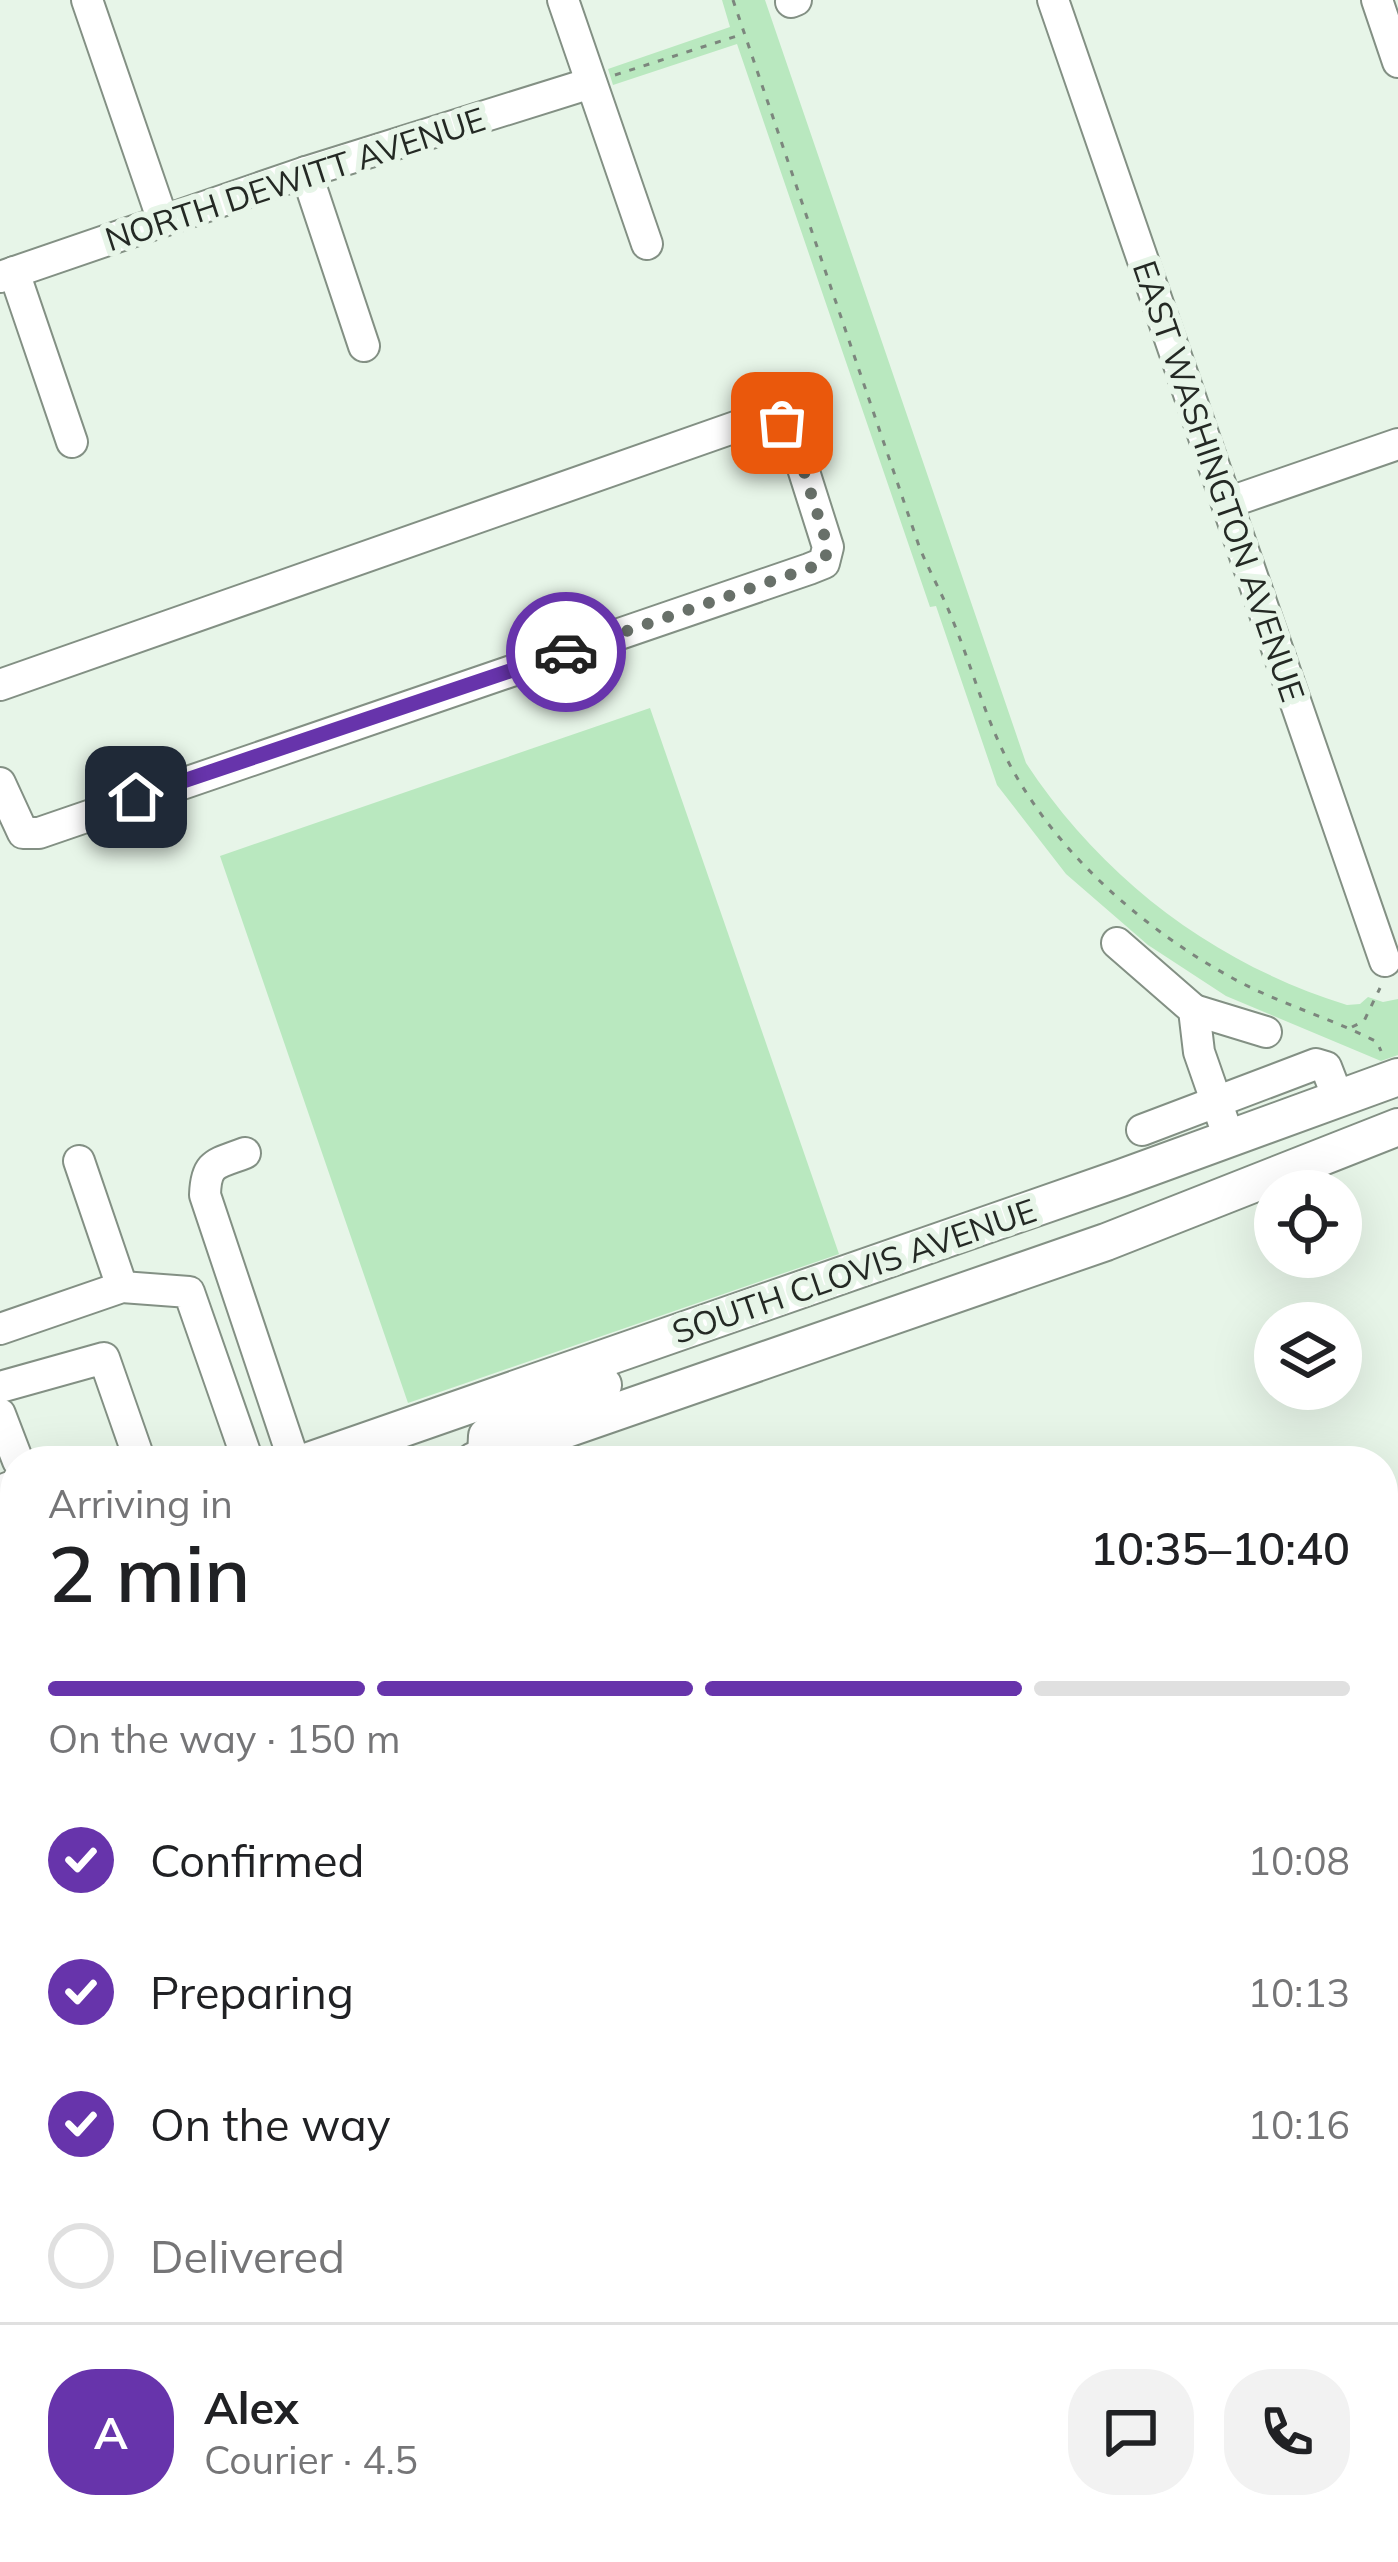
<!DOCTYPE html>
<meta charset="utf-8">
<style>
:root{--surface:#fff;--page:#f2f2f2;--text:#202124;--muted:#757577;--line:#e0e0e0;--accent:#6734ab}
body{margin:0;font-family:Mulish,sans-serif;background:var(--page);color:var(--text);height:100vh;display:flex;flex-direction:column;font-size:45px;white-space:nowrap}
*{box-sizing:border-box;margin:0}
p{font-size:39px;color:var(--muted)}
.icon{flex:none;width:66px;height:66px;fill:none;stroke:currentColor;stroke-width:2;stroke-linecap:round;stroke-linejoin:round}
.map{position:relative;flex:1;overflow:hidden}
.drawer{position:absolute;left:0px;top:1446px;width:1398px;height:1116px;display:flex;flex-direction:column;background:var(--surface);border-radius:48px 48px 0 0;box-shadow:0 12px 48px #0002}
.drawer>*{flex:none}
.buttons{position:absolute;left:1254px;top:1170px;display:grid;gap:24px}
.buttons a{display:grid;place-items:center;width:108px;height:108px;border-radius:50%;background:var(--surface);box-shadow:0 12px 48px #0002;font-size:60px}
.pin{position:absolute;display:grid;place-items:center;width:102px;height:102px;color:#fff;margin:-51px;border-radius:24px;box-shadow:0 6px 18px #0006}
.courier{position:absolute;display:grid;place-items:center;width:120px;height:120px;margin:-60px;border:9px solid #6734ab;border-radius:50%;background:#fff;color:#222;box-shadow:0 3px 15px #0007}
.head em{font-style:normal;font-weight:600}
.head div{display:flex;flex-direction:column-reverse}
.head{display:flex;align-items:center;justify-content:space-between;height:204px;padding:0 48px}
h1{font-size:78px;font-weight:600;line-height:90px}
.bar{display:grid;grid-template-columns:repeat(4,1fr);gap:18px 12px;align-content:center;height:144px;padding:0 48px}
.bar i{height:15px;border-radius:9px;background:var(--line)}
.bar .selected{background:var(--accent)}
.bar p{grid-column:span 4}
.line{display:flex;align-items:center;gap:30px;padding:0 48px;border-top:3px solid var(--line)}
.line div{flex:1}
.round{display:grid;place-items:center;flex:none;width:126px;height:126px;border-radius:48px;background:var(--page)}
ol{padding:0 48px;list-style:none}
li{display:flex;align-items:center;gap:36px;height:132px}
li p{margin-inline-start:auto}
li .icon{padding:12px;border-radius:50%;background:var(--accent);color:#fff;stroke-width:4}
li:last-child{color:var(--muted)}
li i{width:66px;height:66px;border:6px solid var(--line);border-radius:50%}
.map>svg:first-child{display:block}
.green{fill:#b9e8bf}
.building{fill:#387244}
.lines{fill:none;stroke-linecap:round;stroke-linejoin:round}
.minor-casing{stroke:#839084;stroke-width:34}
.major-casing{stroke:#839084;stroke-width:40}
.path{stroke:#7c867d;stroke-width:3;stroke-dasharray:6 9;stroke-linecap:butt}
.minor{stroke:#fff;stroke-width:30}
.major{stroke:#fff;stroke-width:36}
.done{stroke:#687069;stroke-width:12;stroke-dasharray:0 21.6}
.route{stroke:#6734ab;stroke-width:15}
.labels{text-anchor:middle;stroke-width:12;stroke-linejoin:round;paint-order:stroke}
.street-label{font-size:33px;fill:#242924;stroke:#e7f5e8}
</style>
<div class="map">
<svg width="1398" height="2562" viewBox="0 0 1398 2562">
<rect width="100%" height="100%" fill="#e7f5e8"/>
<!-- green -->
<g class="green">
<path d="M 722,0 L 765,0 L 1026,763 C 1103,880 1215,964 1347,1005 L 1360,1004 L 1368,997 L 1383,1002 L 1398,999 L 1398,1055 L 1381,1061 L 1226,996 L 1148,945 L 1066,874 L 997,785 L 936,606 L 930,607 L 737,44 L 613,85 L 608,69 L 730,27 Z"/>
<path d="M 650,708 L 839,1254 L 408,1403 L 220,856 Z"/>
<path d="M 960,2547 L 1138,2547 L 1144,2562 L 900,2562 Z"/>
</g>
<!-- building -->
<g class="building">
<path d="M 1398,2176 L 1398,2399 L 1383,2404 L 1383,2181 Z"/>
<path d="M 1398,2462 L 1398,2527 L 1383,2532 L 1383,2468 Z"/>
<path d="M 15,2533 L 15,2547 L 192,2547 L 197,2562 L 4,2562 L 0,2539 Z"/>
<path d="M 1208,2547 L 1337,2547 L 1337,2548 L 1294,2562 L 1214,2562 Z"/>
</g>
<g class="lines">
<defs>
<g id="minor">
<path d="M 87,0 L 163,221"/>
<path d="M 563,0 L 647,244"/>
<path d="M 1053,0 L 1385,961"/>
<path d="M 1377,0 L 1398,62"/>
<path d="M 791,2 L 796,0"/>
<path d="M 306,172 L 364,346"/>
<path d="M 14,272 L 72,442"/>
<path d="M 0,277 L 306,172 L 591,83"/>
<path d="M 1227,503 L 1398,444"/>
<path d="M 0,685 L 764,417 L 782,423 L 794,440 L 828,547 L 824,563 L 809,569 L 39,833 L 23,833 L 0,783"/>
<path d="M 1117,943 L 1194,1010 L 1199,1052 L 1229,1138"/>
<path d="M 1194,1010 L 1266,1032"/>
<path d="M 1142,1130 L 1316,1064 L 1326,1067 L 1338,1098"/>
<path d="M 245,1153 C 216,1164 206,1162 205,1195 L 294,1461"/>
<path d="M 79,1161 L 122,1287"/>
<path d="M 0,1329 L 122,1287 L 189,1292 L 248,1461"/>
<path d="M 0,1387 L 104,1358 L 140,1461"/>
<path d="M 0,1414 L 18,1461"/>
<path d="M 0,1491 L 15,1485"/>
<path d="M 5,1631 L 15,1662"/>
<path d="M 0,1796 L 4,1811 L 0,1855"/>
<path d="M 0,1924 L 15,1911"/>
<path d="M 0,1959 L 15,1955"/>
<path d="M 0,2201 L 15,2196"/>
<path d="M 0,2322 L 15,2365"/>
<path d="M 1383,2431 L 1398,2426"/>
<path d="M 0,2506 L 15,2501"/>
<path d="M 280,2547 L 282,2562"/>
<path d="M 1154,2547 L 1159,2562"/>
<path d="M 852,2562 L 897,2547"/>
</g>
<g id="major">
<path d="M 486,1456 L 487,1436 L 505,1421 L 603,1385"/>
<path d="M 309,1461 L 1121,1178 L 1398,1077"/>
<path d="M 474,1461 L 1106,1242 L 1398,1127"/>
<path d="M 0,1568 L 15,1563"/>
<path d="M 0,1632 L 15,1627"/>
</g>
</defs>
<!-- minor casing -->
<use href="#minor" class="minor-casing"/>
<!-- major casing -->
<use href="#major" class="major-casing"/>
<!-- path -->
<g class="path">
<path d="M 733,0 L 919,546 C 929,571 943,595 953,621 C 974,672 987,726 1015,774 C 1064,860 1148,932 1234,979 C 1280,1004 1331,1018 1377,1042 L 1381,1051"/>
<path d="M 615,75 L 743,34"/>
<path d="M 1352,1027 L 1364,1021 L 1380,988"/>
</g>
<!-- minor -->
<use href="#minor" class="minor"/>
<!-- major -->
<use href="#major" class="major"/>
</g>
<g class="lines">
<!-- done -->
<path class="done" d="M 566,652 L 824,563 L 828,547 L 794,440 L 782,423"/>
<!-- route -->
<path class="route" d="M 136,797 L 566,652"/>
</g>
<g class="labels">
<!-- street labels -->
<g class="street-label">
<text transform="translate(295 179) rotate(-18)" y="12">NORTH DEWITT AVENUE</text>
<text transform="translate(1219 481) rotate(71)" y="12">EAST WASHINGTON AVENUE</text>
<text transform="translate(854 1271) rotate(-19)" y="12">SOUTH CLOVIS AVENUE</text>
</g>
</g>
</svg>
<div class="buttons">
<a><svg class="icon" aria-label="locate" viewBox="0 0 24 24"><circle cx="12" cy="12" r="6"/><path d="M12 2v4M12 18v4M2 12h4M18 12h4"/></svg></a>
<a><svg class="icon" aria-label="layers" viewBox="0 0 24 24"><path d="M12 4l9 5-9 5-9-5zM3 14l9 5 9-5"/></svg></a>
</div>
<div class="pin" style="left:782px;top:423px;background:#ea580c"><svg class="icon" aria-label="bag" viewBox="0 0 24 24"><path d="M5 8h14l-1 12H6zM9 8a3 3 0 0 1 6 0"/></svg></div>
<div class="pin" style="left:136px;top:797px;background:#1f2937"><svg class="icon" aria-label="home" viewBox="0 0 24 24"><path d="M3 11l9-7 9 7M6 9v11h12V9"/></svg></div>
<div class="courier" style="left:566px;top:652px"><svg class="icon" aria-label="car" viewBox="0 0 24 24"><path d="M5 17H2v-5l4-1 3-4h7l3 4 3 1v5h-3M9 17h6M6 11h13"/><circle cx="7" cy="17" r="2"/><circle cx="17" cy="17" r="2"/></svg></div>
<section class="drawer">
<div class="head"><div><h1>2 min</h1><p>Arriving in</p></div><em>10:35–10:40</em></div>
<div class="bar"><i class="selected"></i><i class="selected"></i><i class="selected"></i><i></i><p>On the way · 150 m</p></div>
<ol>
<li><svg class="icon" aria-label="check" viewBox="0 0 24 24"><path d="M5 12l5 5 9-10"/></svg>Confirmed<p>10:08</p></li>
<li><svg class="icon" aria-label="check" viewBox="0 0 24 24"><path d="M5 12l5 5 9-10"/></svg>Preparing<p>10:13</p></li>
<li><svg class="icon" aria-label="check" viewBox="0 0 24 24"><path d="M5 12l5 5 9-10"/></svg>On the way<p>10:16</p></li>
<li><i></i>Delivered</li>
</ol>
<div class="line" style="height:216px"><b class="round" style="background:var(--accent);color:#fff">A</b><div><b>Alex</b><p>Courier · 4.5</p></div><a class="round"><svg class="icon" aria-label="chat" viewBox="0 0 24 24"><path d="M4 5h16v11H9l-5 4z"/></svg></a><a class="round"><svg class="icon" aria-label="phone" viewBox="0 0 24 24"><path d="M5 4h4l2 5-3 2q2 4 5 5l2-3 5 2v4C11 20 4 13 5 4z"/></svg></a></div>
</section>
</div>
